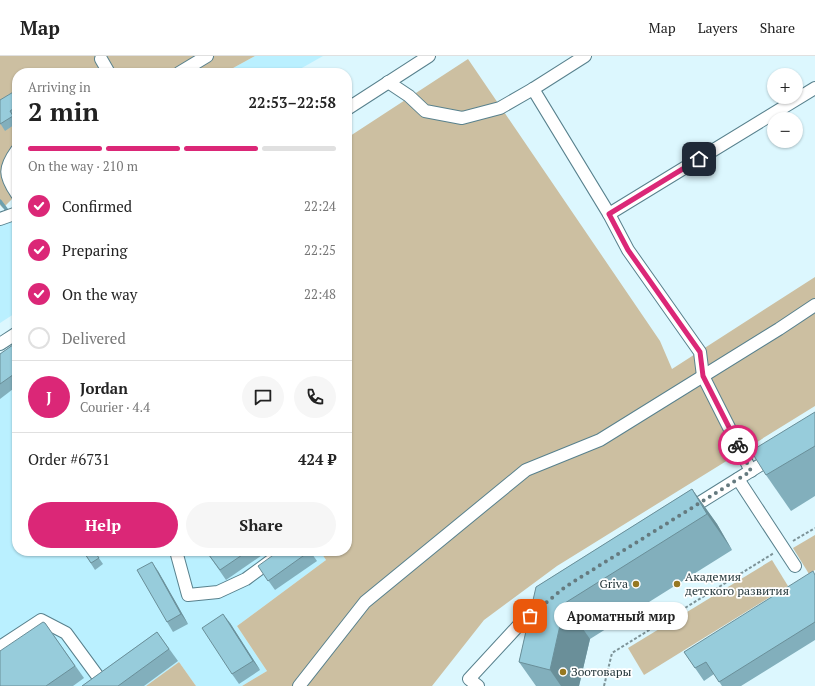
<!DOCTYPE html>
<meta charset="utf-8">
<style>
:root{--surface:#fff;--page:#f6f6f6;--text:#222;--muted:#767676;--line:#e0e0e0;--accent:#db2777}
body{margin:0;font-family:"PT Serif",serif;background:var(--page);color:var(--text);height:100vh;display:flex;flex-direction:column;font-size:15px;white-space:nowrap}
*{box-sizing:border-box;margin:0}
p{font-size:13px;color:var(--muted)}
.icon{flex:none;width:22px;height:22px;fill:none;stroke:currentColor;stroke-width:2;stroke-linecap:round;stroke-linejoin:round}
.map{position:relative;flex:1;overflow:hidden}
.drawer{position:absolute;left:12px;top:12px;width:340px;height:488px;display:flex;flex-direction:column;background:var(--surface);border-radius:16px;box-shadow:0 1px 3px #0004}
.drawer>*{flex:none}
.buttons{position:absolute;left:767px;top:12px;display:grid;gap:8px}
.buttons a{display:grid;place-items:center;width:36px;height:36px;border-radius:50%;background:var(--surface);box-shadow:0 1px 3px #0004;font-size:20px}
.pin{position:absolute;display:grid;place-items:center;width:34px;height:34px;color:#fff;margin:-17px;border-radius:8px;box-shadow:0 2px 6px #0006}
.courier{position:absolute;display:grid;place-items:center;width:40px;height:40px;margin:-20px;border:3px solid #db2777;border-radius:50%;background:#fff;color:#222;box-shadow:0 1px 5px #0007}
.bubble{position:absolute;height:28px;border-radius:14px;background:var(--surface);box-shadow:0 1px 3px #0004;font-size:13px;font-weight:600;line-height:28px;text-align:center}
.overview em{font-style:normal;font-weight:600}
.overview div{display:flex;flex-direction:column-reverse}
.overview{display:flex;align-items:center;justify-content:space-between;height:68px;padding:0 16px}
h1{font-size:26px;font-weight:600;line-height:30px}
.bar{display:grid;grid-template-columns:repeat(4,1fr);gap:6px 4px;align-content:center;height:48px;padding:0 16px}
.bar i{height:5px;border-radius:3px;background:var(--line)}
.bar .on{background:var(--accent)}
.bar p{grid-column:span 4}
.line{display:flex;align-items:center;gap:10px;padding:0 16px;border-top:1px solid var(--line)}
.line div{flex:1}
.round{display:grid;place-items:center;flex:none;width:42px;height:42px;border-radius:21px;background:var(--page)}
ol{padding:0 16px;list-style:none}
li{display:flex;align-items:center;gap:12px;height:44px}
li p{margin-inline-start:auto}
li .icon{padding:4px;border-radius:50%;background:var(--accent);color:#fff;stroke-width:4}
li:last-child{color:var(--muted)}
li i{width:22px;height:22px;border:2px solid var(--line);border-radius:50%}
.action{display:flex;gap:8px;margin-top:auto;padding:8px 16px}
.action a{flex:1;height:46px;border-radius:24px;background:var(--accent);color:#fff;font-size:16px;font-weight:600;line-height:46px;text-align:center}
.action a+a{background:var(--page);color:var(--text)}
header{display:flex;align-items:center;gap:24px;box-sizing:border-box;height:56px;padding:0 20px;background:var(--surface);border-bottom:1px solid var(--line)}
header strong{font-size:19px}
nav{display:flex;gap:22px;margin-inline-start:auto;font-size:14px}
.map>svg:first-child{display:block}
.built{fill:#baf0ff}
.green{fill:#ccbfa1}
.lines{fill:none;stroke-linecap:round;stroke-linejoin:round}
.stream{stroke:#6da1af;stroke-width:3.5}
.minor-casing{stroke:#58818d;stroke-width:14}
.path{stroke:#7d9398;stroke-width:2;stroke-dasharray:3 2;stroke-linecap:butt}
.minor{stroke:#fff;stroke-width:12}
.wall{fill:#82afbc}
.shaded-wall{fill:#6a8f99}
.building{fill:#97ccdb;stroke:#6a8f99}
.done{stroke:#657a7f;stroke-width:4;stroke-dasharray:0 7.2}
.route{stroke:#db2777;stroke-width:5}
.poi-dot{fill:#977821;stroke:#fff;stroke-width:1.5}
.labels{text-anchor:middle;stroke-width:3.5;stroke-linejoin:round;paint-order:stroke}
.poi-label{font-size:12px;fill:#25373b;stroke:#fff;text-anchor:start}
</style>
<header>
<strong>Map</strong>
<nav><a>Map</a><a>Layers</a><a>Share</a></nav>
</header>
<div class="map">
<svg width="815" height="630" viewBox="0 0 815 630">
<rect width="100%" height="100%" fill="#dcf7fe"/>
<!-- built -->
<g class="built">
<path d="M 255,0 L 323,0 L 293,17 L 224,17 Z"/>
<path d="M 17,162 L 17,256 L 0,267 L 0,168 Z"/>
<path d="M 17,296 L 17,495 L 320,495 L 326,504 L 237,570 L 267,615 L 242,630 L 196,630 L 179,606 L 146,630 L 0,630 L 0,308 Z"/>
</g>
<!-- green -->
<g class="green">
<path d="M 0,0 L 255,0 L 224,17 L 17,17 L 17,128 L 6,128 L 12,143 L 3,152 L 0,149 Z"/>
<path d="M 468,3 L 660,285 L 672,313 L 815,221 L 815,350 L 557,510 L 484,564 L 432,630 L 242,630 L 267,615 L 237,570 L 326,504 L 320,495 L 347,495 L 347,82 Z"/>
<path d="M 815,479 L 815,514 L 809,518 L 793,492 Z"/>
<path d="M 772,504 L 788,530 L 644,619 L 628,592 Z"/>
<path d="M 179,606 L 196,630 L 146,630 Z"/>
</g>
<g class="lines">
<!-- stream -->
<g class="stream">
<path d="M 0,145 L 6,153"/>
<path d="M 15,165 L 17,167"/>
</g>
<defs>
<g id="minor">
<path d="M 101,3 L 109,17"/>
<path d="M 179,17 L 207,0"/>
<path d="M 388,26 L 409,40 L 425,55 L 462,62 L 500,52 L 533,33 L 585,0"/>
<path d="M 533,33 L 609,158 L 628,194 L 700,296 L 703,320 L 751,415"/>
<path d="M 347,53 L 429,0"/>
<path d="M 17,94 C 4,112 4,119 17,138"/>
<path d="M 609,158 L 815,32"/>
<path d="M 0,163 L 17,157"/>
<path d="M 0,288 L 17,277"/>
<path d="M 738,423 L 795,510"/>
<path d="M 688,454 L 773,401"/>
<path d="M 176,495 L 188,539 L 218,536 L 246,523 L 284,495"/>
<path d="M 0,591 L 41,564 L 66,577 L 99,622"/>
<path d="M 299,630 L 365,546 L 526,414 L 600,384 L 779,273 L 815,249"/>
<path d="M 478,630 L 469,623 L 518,570 L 541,551"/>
</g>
</defs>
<!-- minor casing -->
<use href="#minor" class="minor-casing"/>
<!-- path -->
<g class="path">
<path d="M 793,485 L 815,472"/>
<path d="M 604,630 L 612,597 L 774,497"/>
</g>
<!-- minor -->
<use href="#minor" class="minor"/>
</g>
<!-- wall -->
<g class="wall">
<path d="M 17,29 L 17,60 L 14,61 L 17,65 L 17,67 L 5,75 L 0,67 L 15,35 Z"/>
<path d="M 17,286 L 17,330 L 0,343 L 0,298 Z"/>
<path d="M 815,356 L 815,440 L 791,455 L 766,419 Z"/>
<path d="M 692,433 L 717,468 L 732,494 L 590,583 L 579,630 L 536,630 L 519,606 L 536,531 Z"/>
<path d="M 83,495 L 94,495 L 103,508 L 95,514 Z"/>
<path d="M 206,495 L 268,495 L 226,524 Z"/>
<path d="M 310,495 L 317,505 L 275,534 L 258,510 Z"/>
<path d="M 158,515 L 188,568 L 173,576 L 167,566 Z"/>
<path d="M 815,518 L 815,584 L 741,630 L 722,630 L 714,618 L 704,625 L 684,596 Z"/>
<path d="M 45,567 L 84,622 L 73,630 L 0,630 Z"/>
<path d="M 230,567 L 260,614 L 239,628 L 232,618 Z"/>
<path d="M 157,576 L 178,605 L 144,630 L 82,630 Z"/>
</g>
<!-- shaded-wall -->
<g class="shaded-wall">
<path d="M 692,433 L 717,468 L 732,494 L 707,458 Z"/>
<path d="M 152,506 L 158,515 L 188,568 L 181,558 Z"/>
<path d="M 565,547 L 590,583 L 579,630 L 561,630 L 550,614 Z"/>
<path d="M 223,558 L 230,567 L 260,614 L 253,605 Z"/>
</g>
<!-- building -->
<g class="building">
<path d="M 89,14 L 91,17 L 81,17 Z"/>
<path d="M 17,29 L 17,50 L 10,55 L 13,60 L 0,68 L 0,44 L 15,35 L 13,31 Z"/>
<path d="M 17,286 L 17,316 L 0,328 L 0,298 Z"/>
<path d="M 815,356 L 815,390 L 766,419 L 751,395 Z"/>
<path d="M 692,433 L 707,458 L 565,547 L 550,614 L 519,606 L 536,531 Z"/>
<path d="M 83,495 L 94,495 L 99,502 L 91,507 Z"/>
<path d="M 206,495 L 248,495 L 220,514 Z"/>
<path d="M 279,495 L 310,495 L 268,525 L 258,510 Z"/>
<path d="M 152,506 L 181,558 L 167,566 L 137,514 Z"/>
<path d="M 813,515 L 815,519 L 815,566 L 719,626 L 706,606 L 695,612 L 684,596 Z"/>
<path d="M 223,558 L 253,605 L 232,618 L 202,572 Z"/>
<path d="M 43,566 L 45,567 L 75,610 L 46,630 L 0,630 L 0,595 Z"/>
<path d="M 157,576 L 169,593 L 118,630 L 82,630 Z"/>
</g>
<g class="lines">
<!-- done -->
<path class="done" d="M 530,560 L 565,531 L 751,415 L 738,389"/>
<!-- route -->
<path class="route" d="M 699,103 L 609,158 L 628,194 L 700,296 L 703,320 L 738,389"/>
</g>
<!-- markers -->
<g class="poi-dot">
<circle cx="636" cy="528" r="4"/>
<circle cx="677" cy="528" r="4"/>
<circle cx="563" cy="616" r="4"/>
</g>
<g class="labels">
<!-- poi labels -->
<g class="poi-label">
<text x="685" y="525">Академия<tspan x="685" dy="14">детского развития</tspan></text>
<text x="628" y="532" text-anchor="end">Griva</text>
<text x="571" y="620">Зоотовары</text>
</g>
</g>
</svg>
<div class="buttons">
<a>+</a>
<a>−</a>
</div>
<div class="pin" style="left:530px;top:560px;background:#ea580c"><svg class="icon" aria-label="bag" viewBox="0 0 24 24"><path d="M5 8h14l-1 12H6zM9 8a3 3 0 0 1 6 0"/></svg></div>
<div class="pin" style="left:699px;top:103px;background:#1f2937"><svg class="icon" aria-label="home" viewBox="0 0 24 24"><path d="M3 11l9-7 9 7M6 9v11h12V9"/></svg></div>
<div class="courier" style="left:738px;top:389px"><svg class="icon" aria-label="bike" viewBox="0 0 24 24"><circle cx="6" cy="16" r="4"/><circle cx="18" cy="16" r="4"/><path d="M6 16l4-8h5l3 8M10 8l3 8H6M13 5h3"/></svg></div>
<div class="bubble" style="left:554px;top:546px;width:134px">Ароматный мир</div>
<section class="drawer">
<div class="overview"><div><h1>2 min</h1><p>Arriving in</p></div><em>22:53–22:58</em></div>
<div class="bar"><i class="on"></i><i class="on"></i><i class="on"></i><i></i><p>On the way · 210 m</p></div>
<ol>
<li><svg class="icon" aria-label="check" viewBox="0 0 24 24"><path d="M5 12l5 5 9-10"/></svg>Confirmed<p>22:24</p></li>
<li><svg class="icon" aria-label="check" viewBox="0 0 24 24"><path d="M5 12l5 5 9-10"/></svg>Preparing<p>22:25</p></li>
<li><svg class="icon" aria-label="check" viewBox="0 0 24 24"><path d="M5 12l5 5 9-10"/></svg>On the way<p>22:48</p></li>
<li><i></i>Delivered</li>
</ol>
<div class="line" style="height:72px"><b class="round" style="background:var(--accent);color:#fff">J</b><div><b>Jordan</b><p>Courier · 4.4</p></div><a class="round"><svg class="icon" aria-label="chat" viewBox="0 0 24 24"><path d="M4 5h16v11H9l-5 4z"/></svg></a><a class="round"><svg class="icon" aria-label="phone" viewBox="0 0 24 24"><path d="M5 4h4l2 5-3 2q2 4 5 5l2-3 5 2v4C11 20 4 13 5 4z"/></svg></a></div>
<div class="line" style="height:52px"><div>Order #6731</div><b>424 ₽</b></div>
<div class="action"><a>Help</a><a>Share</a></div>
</section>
</div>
